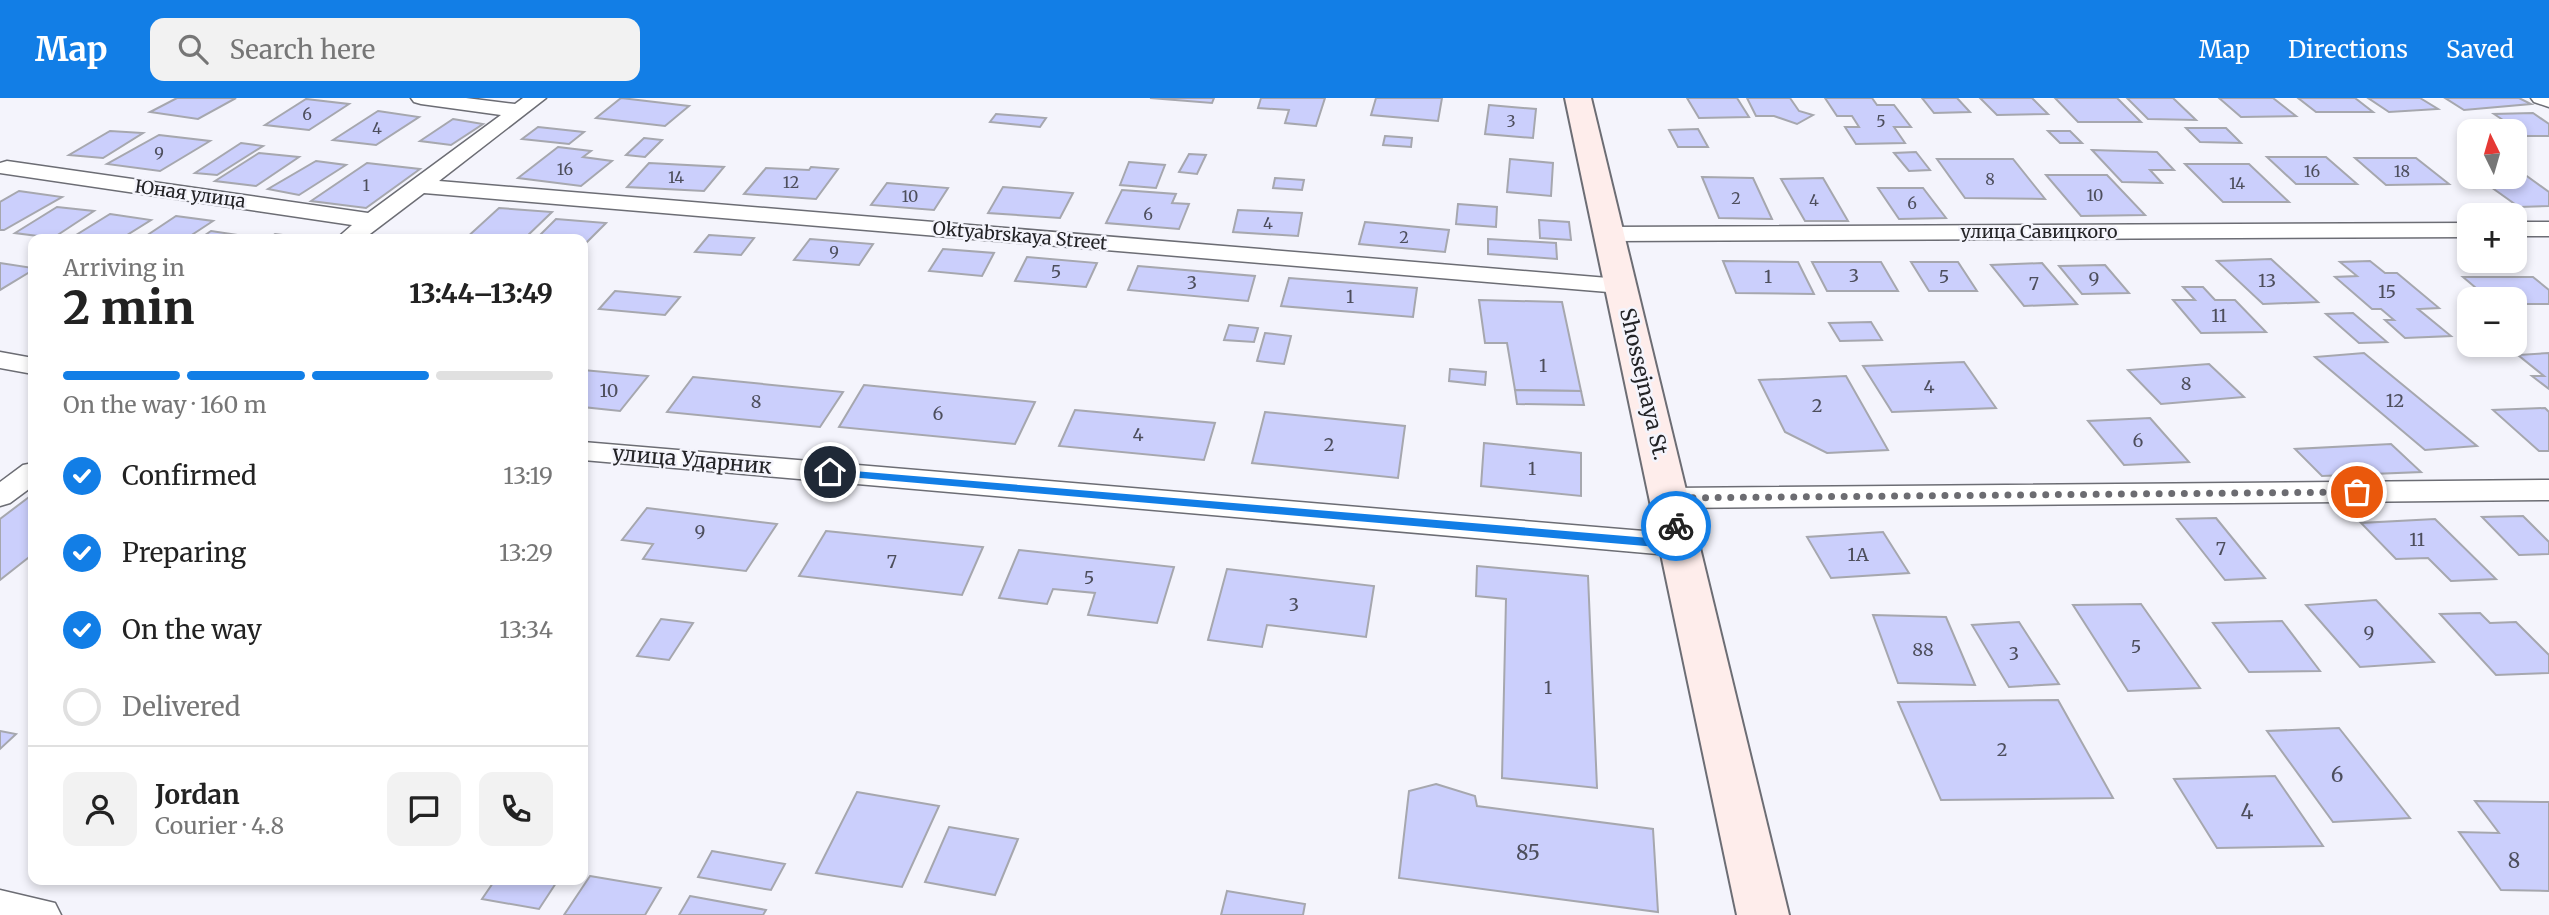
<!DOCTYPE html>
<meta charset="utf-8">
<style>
:root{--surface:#fff;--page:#f2f2f2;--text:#222;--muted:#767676;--line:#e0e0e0;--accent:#127ee6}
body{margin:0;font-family:Merriweather,serif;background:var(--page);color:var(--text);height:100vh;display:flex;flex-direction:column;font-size:26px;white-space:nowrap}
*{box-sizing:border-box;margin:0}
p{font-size:23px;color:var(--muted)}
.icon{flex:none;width:38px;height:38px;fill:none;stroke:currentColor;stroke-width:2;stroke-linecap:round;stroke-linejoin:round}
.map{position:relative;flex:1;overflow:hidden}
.sheet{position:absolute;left:28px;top:136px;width:560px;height:651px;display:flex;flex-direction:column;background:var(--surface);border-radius:14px;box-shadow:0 4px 10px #0003}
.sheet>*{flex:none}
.needle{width:46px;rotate:355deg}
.controls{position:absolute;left:2457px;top:21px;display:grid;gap:14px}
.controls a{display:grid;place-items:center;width:70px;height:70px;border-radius:14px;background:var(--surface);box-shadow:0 4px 10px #0003;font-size:35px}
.pin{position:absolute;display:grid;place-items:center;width:60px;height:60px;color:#fff;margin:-30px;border:4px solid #fff;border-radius:50%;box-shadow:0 2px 7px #0007}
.courier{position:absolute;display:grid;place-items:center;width:70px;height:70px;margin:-35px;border:5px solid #127ee6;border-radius:50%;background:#fff;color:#222;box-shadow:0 2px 9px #0007}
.headline em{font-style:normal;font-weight:800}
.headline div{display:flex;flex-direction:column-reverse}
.headline{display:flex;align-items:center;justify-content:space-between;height:119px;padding:0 35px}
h1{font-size:46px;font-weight:800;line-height:52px}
.bar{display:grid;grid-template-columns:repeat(4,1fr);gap:10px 7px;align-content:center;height:84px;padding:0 35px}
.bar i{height:9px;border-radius:5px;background:var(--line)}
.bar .selected{background:var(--accent)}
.bar p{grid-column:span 4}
.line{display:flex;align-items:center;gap:18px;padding:0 35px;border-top:2px solid var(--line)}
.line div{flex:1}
.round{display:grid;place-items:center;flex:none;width:74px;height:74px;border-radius:14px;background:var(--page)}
ol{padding:0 35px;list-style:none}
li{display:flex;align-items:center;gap:21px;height:77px}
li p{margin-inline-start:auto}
li .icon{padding:7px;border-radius:50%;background:var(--accent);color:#fff;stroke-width:4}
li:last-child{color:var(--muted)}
li i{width:38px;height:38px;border:4px solid var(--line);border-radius:50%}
header{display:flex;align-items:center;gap:42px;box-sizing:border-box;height:98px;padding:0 35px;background:var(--accent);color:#fff}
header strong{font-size:33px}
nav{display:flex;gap:38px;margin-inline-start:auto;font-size:24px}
.search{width:490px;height:63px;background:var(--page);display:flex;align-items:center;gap:18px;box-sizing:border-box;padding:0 24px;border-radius:14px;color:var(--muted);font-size:26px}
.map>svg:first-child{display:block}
.building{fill:#cbcffc;stroke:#a6a7ae;stroke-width:2}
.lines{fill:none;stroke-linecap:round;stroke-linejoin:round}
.street-casing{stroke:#6c6d74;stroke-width:3}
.secondary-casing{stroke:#6c6d74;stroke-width:4}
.street{fill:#fff;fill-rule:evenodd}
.secondary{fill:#feedeb;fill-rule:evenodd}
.route{fill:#127ee6}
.done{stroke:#6c6c71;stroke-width:7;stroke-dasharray:0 12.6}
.labels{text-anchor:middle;stroke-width:5;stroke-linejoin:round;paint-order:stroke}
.far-number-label{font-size:16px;fill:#4d4e5c}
.far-street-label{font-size:18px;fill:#232326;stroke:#f4f4fc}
.number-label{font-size:18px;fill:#4d4e5c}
.street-label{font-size:21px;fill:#232326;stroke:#f4f4fc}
.near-number-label{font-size:21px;fill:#4d4e5c}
</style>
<header>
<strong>Map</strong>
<div class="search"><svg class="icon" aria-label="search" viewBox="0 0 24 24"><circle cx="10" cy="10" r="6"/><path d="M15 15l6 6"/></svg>Search here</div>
<nav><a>Map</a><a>Directions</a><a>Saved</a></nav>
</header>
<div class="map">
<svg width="2549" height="817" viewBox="0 0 2549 817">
<rect width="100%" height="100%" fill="#f4f4fc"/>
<!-- building -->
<g class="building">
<path d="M 177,0 L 236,0 L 198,21 L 150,14 Z"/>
<path d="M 621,0 L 689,8 L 665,28 L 596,20 Z"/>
<path d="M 1150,0 L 1214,0 L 1212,5 Z"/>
<path d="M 1261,0 L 1325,0 L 1316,28 L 1285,25 L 1289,12 L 1258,10 Z"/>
<path d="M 1376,0 L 1442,0 L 1438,23 L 1371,17 Z"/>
<path d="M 1687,0 L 1737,0 L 1749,19 L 1699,20 Z"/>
<path d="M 1747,0 L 1790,0 L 1799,13 L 1813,17 L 1797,26 L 1774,18 L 1756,18 Z"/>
<path d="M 1825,0 L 1872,0 L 1877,7 L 1894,7 L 1911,29 L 1894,29 L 1905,45 L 1856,46 L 1845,29 L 1859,29 L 1852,18 L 1837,18 Z"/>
<path d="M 1922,0 L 1957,0 L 1970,14 L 1934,15 Z"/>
<path d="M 1980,0 L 2032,0 L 2048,16 L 1997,17 Z"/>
<path d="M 2055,0 L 2117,0 L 2141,24 L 2078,24 Z"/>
<path d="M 2127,0 L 2173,0 L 2196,22 L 2148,21 Z"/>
<path d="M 2219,0 L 2273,0 L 2296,18 L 2241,19 Z"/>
<path d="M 2298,0 L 2355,0 L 2373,14 L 2316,14 Z"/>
<path d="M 2368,0 L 2420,0 L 2438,11 L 2389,14 Z"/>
<path d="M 2445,0 L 2519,0 L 2531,6 L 2464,12 Z"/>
<path d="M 306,1 L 349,6 L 309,32 L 265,27 Z"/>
<path d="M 1489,7 L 1536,11 L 1533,40 L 1485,36 Z"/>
<path d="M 378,13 L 419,19 L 376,47 L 333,42 Z"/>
<path d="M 2533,15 L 2549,26 L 2549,38 L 2527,38 L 2494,16 Z"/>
<path d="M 996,16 L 1046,20 L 1040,29 L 990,24 Z"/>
<path d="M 453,21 L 483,26 L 451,47 L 420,43 Z"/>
<path d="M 538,29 L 584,34 L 569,46 L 522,41 Z"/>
<path d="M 2186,30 L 2226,30 L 2241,45 L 2200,44 Z"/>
<path d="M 1698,31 L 1708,49 L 1678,49 L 1669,32 Z"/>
<path d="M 110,33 L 143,35 L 103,60 L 69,57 Z"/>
<path d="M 2048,33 L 2070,33 L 2082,45 L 2060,45 Z"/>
<path d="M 159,37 L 210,43 L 160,73 L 107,66 Z"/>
<path d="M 1385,38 L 1412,40 L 1411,49 L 1383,47 Z"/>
<path d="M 644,40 L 662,42 L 645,59 L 626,57 Z"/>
<path d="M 241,45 L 263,48 L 217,77 L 195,75 Z"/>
<path d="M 558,49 L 591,53 L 583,59 L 612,63 L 581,88 L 518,80 Z"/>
<path d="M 2092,52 L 2157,54 L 2174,72 L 2150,72 L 2162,85 L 2122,84 Z"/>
<path d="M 1916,54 L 1930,72 L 1909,73 L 1894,55 Z"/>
<path d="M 259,55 L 299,59 L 256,88 L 215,83 Z"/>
<path d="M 1189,56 L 1206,57 L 1197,76 L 1179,74 Z"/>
<path d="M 2267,59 L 2326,59 L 2357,86 L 2296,86 Z"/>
<path d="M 2355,60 L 2416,60 L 2449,86 L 2386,87 Z"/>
<path d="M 1510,61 L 1553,65 L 1551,98 L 1507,94 Z"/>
<path d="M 1937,61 L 2013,61 L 2045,101 L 1965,100 Z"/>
<path d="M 316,63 L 346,67 L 299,97 L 268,91 Z"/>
<path d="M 1129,64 L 1165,67 L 1156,90 L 1120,87 Z"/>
<path d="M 367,65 L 420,71 L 366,110 L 311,103 Z"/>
<path d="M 649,65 L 724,69 L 704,93 L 627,89 Z"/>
<path d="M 2185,66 L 2249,66 L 2289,104 L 2223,104 Z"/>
<path d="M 811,69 L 838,71 L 816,101 L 744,96 L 766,70 L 809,72 Z"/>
<path d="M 2524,76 L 2549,94 L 2549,108 L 2519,109 L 2477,79 Z"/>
<path d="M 2046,77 L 2107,77 L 2145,117 L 2081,118 Z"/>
<path d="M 1702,79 L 1753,80 L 1772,121 L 1719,120 Z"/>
<path d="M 1275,80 L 1304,82 L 1302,92 L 1273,90 Z"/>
<path d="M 1823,80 L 1848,123 L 1805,123 L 1781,81 Z"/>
<path d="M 887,85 L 948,90 L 934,112 L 871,107 Z"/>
<path d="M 1003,89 L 1073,95 L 1060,120 L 988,115 Z"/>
<path d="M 1878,90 L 1923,90 L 1946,120 L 1899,121 Z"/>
<path d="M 1122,92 L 1176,96 L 1172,105 L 1189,106 L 1179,131 L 1106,125 Z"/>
<path d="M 19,93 L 62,99 L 4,132 L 0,132 L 0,104 Z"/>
<path d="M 1458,106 L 1497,109 L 1496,129 L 1456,126 Z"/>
<path d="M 57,109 L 94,113 L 53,140 L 15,135 Z"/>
<path d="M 499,110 L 552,114 L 523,142 L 464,142 Z"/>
<path d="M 1238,112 L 1302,115 L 1298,138 L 1233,134 Z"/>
<path d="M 110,116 L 151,122 L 119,142 L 68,142 Z"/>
<path d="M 176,118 L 213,123 L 184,142 L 140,142 Z"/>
<path d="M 556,121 L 606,125 L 585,146 L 583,142 L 535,142 Z"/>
<path d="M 1539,122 L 1569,124 L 1571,142 L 1540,140 Z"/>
<path d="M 1365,124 L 1449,132 L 1445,154 L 1359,146 Z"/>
<path d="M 211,133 L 258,140 L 198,142 Z"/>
<path d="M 275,136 L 314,141 L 267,142 Z"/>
<path d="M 709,137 L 754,140 L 741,157 L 695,154 Z"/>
<path d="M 810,141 L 873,146 L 859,167 L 794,162 Z"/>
<path d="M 1488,141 L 1556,145 L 1557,161 L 1488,156 Z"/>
<path d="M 943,151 L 994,155 L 982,178 L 929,173 Z"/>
<path d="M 1027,159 L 1097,165 L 1086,189 L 1015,183 Z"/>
<path d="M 2271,161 L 2318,204 L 2263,206 L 2217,163 Z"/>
<path d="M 1723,163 L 1798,164 L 1814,196 L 1736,195 Z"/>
<path d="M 2370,163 L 2385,175 L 2397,175 L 2439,210 L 2418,211 L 2451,238 L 2405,240 L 2385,222 L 2394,222 L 2381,211 L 2372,211 L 2335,179 L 2357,178 L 2340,164 Z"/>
<path d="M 1812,164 L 1881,164 L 1898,193 L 1827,193 Z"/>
<path d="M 1911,164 L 1958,164 L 1977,193 L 1929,193 Z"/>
<path d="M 0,165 L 33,170 L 33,172 L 0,192 Z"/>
<path d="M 2042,165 L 2077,206 L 2024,208 L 1991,167 Z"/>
<path d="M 2105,167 L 2129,195 L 2082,196 L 2059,168 Z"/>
<path d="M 1138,168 L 1255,178 L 1248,203 L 1128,192 Z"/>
<path d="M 2463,179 L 2533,179 L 2549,192 L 2549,206 L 2515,206 L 2515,201 L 2489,201 Z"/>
<path d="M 1289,180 L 1417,190 L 1413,219 L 1281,208 Z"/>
<path d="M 2183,189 L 2203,189 L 2215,202 L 2235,202 L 2266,234 L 2201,235 L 2173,202 L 2195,202 Z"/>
<path d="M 615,193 L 680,199 L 665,217 L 599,211 Z"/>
<path d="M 1479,202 L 1562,204 L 1581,293 L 1515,292 L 1507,245 L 1485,245 Z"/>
<path d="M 2353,215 L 2387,244 L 2359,245 L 2326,216 Z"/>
<path d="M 1871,224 L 1882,242 L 1840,243 L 1829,225 Z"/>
<path d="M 1229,227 L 1258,230 L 1254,244 L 1224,242 Z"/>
<path d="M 1265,235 L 1291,238 L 1284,266 L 1257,263 Z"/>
<path d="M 2364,255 L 2477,348 L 2425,352 L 2315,259 Z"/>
<path d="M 2549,255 L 2549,291 L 2532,278 L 2544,278 L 2518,257 Z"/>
<path d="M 1964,264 L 1996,310 L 1892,314 L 1863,268 Z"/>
<path d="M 2209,266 L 2244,299 L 2161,306 L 2128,272 Z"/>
<path d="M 1450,271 L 1486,274 L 1485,287 L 1449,283 Z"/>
<path d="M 583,272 L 648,278 L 620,313 L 583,309 Z"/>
<path d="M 1846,278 L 1888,352 L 1827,355 L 1785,334 L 1759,282 Z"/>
<path d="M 693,279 L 843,294 L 820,329 L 667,314 Z"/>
<path d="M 864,287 L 1035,304 L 1015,346 L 839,329 Z"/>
<path d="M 1515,292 L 1581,293 L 1584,307 L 1517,306 Z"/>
<path d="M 2545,310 L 2549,314 L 2549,353 L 2539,353 L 2493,312 Z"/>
<path d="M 1075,312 L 1215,325 L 1204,362 L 1059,348 Z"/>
<path d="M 1265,314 L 1405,328 L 1398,380 L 1252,365 Z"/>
<path d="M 2150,320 L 2189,364 L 2124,367 L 2088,323 Z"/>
<path d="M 1484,345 L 1581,355 L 1581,398 L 1481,388 Z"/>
<path d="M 2391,346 L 2421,374 L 2322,378 L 2295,351 Z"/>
<path d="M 33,396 L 33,456 L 0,482 L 0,421 Z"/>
<path d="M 647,410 L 777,426 L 746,473 L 643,461 L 653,446 L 622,442 Z"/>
<path d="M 2523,418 L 2549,444 L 2549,456 L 2519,457 L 2482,419 Z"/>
<path d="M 2216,420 L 2265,480 L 2225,482 L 2177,421 Z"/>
<path d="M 2435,421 L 2496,481 L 2451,483 L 2428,460 L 2396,461 L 2361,425 Z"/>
<path d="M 826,433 L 983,449 L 962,497 L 799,478 Z"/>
<path d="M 1883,434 L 1909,475 L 1831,480 L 1807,439 Z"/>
<path d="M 1019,452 L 1174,469 L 1157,525 L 1088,517 L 1095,495 L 1053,491 L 1047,506 L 999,500 Z"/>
<path d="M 1477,468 L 1588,478 L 1597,690 L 1502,680 L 1506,501 L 1476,498 Z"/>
<path d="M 1227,471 L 1374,488 L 1366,539 L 1267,527 L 1262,549 L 1208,542 Z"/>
<path d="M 2376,502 L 2434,564 L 2360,569 L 2306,507 Z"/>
<path d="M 2141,506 L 2200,590 L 2128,593 L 2073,507 Z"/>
<path d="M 2480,515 L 2490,525 L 2516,524 L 2549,557 L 2549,575 L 2496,577 L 2440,516 Z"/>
<path d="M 1873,517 L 1946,519 L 1975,587 L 1898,585 Z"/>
<path d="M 661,521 L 693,525 L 669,562 L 637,558 Z"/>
<path d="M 2282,523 L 2320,573 L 2249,574 L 2213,525 Z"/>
<path d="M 2019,524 L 2059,586 L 2009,589 L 1972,527 Z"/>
<path d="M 2058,602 L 2113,700 L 1941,702 L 1898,604 Z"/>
<path d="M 2339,630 L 2410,720 L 2333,724 L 2267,633 Z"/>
<path d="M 0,633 L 16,636 L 0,651 Z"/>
<path d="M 2275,678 L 2323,748 L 2217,750 L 2174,681 Z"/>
<path d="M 1436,686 L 1475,698 L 1477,708 L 1653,731 L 1658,814 L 1399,780 L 1409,693 Z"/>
<path d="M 857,694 L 939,708 L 902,789 L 816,775 Z"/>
<path d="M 2475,703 L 2549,704 L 2549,793 L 2501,792 L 2459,734 L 2499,735 Z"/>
<path d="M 949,729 L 1018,741 L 995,797 L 925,784 Z"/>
<path d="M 712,753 L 785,766 L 771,792 L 698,779 Z"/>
<path d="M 590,778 L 661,790 L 645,817 L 564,817 Z"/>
<path d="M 495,782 L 558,782 L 539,811 L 482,801 Z"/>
<path d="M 1227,793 L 1305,806 L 1303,817 L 1221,817 Z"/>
<path d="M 690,798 L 766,812 L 763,817 L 679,817 Z"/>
</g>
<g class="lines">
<defs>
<g id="street">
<path d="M 411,0 L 466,0 L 515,6 L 523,0 L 546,0 L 439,83 L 1620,181 L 1629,183 L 1632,188 L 1629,193 L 1620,195 L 424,95 L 362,142 L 335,142 L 352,127 L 0,75 L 0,65 L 7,63 L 368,115 L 501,17 L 421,6 L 414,4 Z"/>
<path d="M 2531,0 L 2549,0 L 2549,9 L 2534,4 Z"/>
<rect x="2515" y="124" width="34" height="14"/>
<path d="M 2469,125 L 2469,139 L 1610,143 L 1602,141 L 1598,136 L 1602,131 L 1610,129 Z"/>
<path d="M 0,254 L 33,260 L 33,276 L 0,270 Z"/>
<path d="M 583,344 L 1680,436 L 1691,440 L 1695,447 L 1691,454 L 1680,458 L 583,362 Z"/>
<path d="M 33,365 L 33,388 L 10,405 L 0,408 L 0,384 L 23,367 Z"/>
<path d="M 2549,382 L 2549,402 L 1671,410 L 1661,407 L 1656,400 L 1661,393 L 1671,390 Z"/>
<path d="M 0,792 L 55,805 L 61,817 L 0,817 Z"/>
</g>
<path id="secondary" d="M 1565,0 L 1591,0 L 1789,817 L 1737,817 Z"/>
</defs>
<!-- street casing -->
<use href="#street" class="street-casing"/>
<!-- secondary casing -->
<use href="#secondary" class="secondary-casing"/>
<!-- street -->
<use href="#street" class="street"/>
<!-- secondary -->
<use href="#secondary" class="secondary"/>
</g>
<!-- route -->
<path class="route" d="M 830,371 L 1673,442 L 1670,428 L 1676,424 L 1682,428 L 1686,447 L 1680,451 L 826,377 L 824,374 Z"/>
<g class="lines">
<!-- done -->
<path class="done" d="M 1676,428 L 1671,400 L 2357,394"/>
</g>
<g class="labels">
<!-- far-number labels -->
<g class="far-number-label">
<text x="307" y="22">6</text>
<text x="1511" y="29">3</text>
<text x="1881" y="29">5</text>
<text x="377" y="36">4</text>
<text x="159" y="61">9</text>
<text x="565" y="77">16</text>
<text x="2312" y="79">16</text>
<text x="2402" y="79">18</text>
<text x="676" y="85">14</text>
<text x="1990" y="87">8</text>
<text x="791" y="90">12</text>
<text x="2237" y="91">14</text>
<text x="366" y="93">1</text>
<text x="2095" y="103">10</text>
<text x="910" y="104">10</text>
<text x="1736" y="106">2</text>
<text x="1814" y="108">4</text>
<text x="1912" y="111">6</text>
<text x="1148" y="122">6</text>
<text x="1268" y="131">4</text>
<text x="1404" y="145">2</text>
<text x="834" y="160">9</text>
</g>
<!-- far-street labels -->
<g class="far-street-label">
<text transform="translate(190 96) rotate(8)" y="6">Юная улица</text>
<text x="2039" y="140">улица Савицкого</text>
<text transform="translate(1020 138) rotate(5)" y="6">Oktyabrskaya Street</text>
</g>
<!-- number labels -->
<g class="number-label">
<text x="1056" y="180">5</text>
<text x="1854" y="184">3</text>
<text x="1768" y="185">1</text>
<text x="1944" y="185">5</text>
<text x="2094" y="187">9</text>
<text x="2267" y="189">13</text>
<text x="1192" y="191">3</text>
<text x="2034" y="192">7</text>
<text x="2387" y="200">15</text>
<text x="1350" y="205">1</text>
<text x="2219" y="224">11</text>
<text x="1543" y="274">1</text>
<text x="2186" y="292">8</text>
<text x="1929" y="295">4</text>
<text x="609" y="299">10</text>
<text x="2395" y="309">12</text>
<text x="756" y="310">8</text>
<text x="1817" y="314">2</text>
<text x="938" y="322">6</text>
<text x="1138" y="343">4</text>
<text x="2138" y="349">6</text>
<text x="1329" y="353">2</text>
<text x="1532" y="377">1</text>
<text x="700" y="440">9</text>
<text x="2417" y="448">11</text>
<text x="2221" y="457">7</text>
<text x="1858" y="463">1А</text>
<text x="892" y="470">7</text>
<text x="1089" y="486">5</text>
<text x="1294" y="513">3</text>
<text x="2369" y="541">9</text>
<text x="2136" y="555">5</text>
<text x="1923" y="558">88</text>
<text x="2014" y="562">3</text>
<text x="1548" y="596">1</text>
<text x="2002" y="658">2</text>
</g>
<!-- street labels -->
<g class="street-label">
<text transform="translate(1644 286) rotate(77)" y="7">Shossejnaya St.</text>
<text transform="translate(692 362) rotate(5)" y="7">улица Ударник</text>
</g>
<!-- near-number labels -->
<g class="near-number-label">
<text x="2337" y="684">6</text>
<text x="2247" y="721">4</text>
<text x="1528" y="762">85</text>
<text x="2514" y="770">8</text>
</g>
</g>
</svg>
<div class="controls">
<a><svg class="needle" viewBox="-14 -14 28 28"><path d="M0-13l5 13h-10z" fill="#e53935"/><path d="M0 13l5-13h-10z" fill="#767676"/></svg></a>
<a>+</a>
<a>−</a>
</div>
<div class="pin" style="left:2357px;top:394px;background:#ea580c"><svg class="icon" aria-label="bag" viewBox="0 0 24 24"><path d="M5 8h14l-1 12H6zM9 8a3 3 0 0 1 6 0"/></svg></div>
<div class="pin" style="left:830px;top:374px;background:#1f2937"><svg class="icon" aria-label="home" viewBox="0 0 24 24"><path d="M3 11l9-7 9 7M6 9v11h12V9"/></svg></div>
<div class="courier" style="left:1676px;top:428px"><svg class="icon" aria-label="bike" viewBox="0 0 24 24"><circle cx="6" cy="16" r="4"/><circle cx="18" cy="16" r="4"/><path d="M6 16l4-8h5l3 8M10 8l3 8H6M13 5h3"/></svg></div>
<section class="sheet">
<div class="headline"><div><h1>2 min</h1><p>Arriving in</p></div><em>13:44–13:49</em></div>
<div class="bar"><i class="selected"></i><i class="selected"></i><i class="selected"></i><i></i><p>On the way · 160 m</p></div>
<ol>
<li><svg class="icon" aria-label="check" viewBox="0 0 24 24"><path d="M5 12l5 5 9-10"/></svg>Confirmed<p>13:19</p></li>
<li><svg class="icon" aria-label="check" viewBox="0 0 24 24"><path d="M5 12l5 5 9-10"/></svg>Preparing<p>13:29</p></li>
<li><svg class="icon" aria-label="check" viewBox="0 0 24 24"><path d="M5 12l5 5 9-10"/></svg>On the way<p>13:34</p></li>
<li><i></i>Delivered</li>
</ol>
<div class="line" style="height:126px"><a class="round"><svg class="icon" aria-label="person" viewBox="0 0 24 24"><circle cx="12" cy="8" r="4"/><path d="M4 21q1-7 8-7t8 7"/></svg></a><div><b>Jordan</b><p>Courier · 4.8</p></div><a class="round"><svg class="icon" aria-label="chat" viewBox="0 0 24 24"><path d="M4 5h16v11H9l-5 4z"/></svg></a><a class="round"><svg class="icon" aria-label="phone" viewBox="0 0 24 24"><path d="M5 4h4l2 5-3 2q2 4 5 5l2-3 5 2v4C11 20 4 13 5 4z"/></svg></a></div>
</section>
</div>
